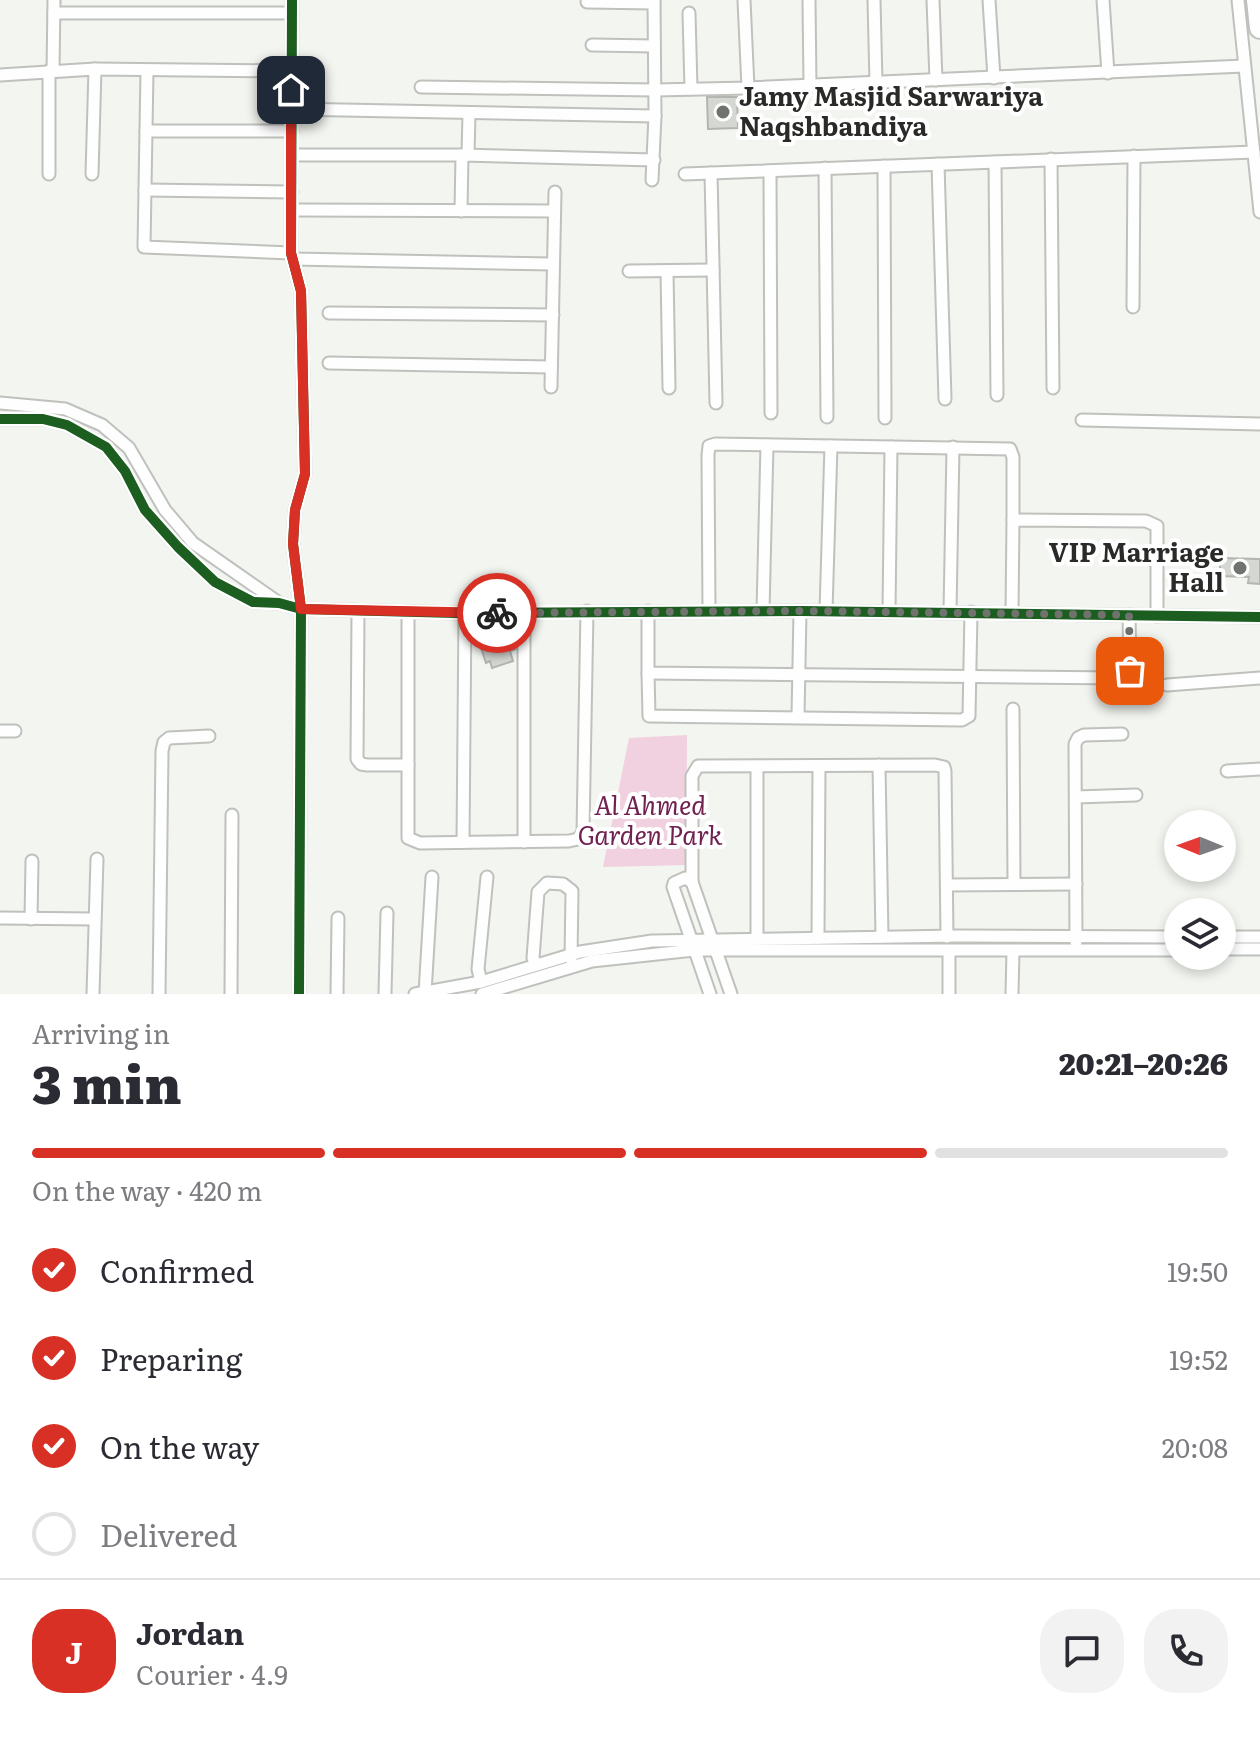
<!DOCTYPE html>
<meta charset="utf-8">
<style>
:root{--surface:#fff;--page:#f2f2f3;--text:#2b2b33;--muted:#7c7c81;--line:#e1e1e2;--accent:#d93025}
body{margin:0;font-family:Literata,serif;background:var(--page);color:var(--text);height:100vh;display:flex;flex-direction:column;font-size:30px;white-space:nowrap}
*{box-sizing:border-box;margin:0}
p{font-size:26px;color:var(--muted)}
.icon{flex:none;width:44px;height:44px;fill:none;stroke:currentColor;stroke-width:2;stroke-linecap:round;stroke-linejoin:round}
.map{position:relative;height:994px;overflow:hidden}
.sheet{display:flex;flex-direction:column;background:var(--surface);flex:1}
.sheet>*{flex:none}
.needle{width:52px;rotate:271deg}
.tools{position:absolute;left:1164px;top:810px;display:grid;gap:16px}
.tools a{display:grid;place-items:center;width:72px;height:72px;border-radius:50%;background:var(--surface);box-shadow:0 4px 12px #0003;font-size:40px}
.pin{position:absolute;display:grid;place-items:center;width:68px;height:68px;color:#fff;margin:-34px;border-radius:16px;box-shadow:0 4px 12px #0006}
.courier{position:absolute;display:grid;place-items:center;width:80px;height:80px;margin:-40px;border:6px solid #d93025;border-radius:50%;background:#fff;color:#222;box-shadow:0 2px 10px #0007}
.head em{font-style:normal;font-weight:800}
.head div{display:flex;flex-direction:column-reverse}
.head{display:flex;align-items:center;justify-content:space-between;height:136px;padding:0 32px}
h1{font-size:52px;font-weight:800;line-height:60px}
.bar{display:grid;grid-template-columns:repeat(4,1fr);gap:12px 8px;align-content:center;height:96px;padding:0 32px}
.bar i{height:10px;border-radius:6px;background:var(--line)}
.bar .selected{background:var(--accent)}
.bar p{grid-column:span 4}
.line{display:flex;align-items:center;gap:20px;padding:0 32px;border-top:2px solid var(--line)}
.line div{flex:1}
.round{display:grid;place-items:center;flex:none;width:84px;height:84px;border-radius:32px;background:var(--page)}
ol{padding:0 32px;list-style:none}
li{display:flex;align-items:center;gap:24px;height:88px}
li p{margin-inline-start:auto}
li .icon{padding:8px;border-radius:50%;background:var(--accent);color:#fff;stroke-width:4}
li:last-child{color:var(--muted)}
li i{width:44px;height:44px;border:4px solid var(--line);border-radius:50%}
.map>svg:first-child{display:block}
.green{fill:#f1d0df}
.building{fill:#d5d7d3;stroke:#b3b5b1;stroke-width:2}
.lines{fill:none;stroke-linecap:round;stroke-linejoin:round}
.street-casing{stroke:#bfc1bd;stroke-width:15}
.highway-casing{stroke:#bfc1bd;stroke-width:24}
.street{stroke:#fdfefd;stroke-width:11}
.highway{stroke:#fdfefd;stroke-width:20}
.cycleway-casing{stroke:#fff;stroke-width:15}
.cycleway{stroke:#1b5e20;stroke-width:10}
.done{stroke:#70726e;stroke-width:8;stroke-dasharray:0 14.4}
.route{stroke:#d93025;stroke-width:10}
.poi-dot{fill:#70726e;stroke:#fff;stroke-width:3}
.labels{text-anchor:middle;stroke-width:8;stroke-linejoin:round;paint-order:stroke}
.poi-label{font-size:26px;font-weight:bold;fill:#2a2b28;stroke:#fff;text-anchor:start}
.park-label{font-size:26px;font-style:italic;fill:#6f2150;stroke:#fff}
</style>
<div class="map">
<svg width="1260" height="994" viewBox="0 0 1260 994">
<rect width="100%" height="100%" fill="#f3f5f0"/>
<!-- green -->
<path class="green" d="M 687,735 L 686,865 L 603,867 L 629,738 Z"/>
<!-- building -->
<g class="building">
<path d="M 707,97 L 737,97 L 738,128 L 708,129 Z"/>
<path d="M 1220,558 L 1260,559 L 1260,584 L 1248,583 L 1249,577 L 1220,576 Z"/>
<path d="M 510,628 L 516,644 L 516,649 L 510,651 L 513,661 L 492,668 L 490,661 L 486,663 L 478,638 Z"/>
</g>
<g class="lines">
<defs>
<g id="street">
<path d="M 292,0 L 291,253 L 301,291 L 305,474 L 295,510 L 293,544 L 301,609 L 299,994"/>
<path d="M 744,0 L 748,88"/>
<path d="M 809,0 L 810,86"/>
<path d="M 874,0 L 876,83"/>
<path d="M 933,0 L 936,80"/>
<path d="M 989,0 L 994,78"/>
<path d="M 1103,0 L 1108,73"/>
<path d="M 1238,0 L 1260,212"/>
<path d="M 587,2 L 654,3"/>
<path d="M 54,13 L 292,13"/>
<path d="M 689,13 L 691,89"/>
<path d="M 592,45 L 654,46"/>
<path d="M 53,71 L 54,0"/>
<path d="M 147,71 L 144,247 L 291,253"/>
<path d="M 0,75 L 95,69 L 291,71"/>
<path d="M 421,87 L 655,90 L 748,88 L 1244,66"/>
<path d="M 291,109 L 655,116"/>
<path d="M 146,131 L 292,131"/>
<path d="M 292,155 L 462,155 L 654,160"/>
<path d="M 468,155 L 469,113"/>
<path d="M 1051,159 L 1053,388"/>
<path d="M 995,162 L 997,395"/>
<path d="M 938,164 L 945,399"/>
<path d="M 884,166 L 885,418"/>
<path d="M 825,168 L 827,417"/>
<path d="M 770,171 L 771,413"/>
<path d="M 711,173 L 716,403"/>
<path d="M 49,174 L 49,71"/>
<path d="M 92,174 L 95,69"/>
<path d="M 685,174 L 1254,152"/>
<path d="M 652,180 L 655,116 L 654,0"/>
<path d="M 145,190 L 292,192"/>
<path d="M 292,210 L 554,211"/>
<path d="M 461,211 L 462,155"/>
<path d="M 293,259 L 553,264"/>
<path d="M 629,271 L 713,270"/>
<path d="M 667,271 L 669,388"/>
<path d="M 1133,307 L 1134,156"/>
<path d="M 329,313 L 553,315"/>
<path d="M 329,363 L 551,367"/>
<path d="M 551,387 L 555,192"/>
<path d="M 0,403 L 65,409 L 102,425 L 129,448 L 165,510 L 193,543 L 279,603"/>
<path d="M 0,419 L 43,419 L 67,425 L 106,447 L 125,471 L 145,510 L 178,547 L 215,582 L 253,602 L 279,603 L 301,609 L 456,613 L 800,611 L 1260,617"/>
<path d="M 1082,420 L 1260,424"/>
<path d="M 358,611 L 357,759 L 361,764 L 367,765 L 408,765"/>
<path d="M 648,611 L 648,673 L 1120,678 L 1128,677 L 1130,671 L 1129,615"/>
<path d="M 709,611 L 708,455 L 709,446 L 715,444 L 1010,449 L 1013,457 L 1013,520"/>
<path d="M 763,611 L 767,445"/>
<path d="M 826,611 L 831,446"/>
<path d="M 408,612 L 408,838 L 420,843 L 569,841 L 578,839 L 583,832 L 587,611"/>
<path d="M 889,612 L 891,447"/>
<path d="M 950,612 L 953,447"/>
<path d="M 1012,613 L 1013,520 L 1146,521 L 1157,526 L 1157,616"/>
<path d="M 648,673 L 649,716 L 962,720 L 969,716 L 971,612"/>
<path d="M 1167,685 L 1260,678"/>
<path d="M 1013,709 L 1014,884"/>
<path d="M 798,716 L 800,611"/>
<path d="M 0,731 L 15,731"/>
<path d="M 879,765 L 882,937"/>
<path d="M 1227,771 L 1260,769"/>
<path d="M 1076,797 L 1136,795"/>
<path d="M 463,842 L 465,613"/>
<path d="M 524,842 L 524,612"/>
<path d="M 692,882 L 692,776 L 698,766 L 935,765 L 944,767 L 945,771 L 947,937"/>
<path d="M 947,885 L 1076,884"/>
<path d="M 0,918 L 94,919"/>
<path d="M 31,919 L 32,861"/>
<path d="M 1222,937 L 1260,937"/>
<path d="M 757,938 L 757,766"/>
<path d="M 818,938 L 819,766"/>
<path d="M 1076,942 L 1075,744 L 1078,738 L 1084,735 L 1122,734"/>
<path d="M 1222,949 L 1260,949"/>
<path d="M 949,951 L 949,994"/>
<path d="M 536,965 L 533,958 L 538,892 L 547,883 L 563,884 L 572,891 L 571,959"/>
<path d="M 481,982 L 478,969 L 487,877"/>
<path d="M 425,993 L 432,877"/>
<path d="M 93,994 L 97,859"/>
<path d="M 159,994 L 162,751 L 164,742 L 169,738 L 209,736"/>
<path d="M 231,994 L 232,815"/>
<path d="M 337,994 L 338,918"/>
<path d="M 385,994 L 387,913"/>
<path d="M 415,994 L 481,982 L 580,952 L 652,941 L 957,936 L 1178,937"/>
<path d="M 482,994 L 592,961 L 694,950 L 1178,950"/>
<path d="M 710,994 L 673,887 L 674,883 L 685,878 L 692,882 L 731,994"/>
<path d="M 1012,994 L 1013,951"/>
</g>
<path id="highway" d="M 1257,0 L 1260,28"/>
</defs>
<!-- street casing -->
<use href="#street" class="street-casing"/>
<!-- highway casing -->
<use href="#highway" class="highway-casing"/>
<!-- street -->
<use href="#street" class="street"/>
<!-- highway -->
<use href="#highway" class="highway"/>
<defs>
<g id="cycleway">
<path d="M 292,0 L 291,253 L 301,291 L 305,474 L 295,510 L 293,544 L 301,609 L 299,994"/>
<path d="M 0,419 L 43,419 L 67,425 L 106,447 L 125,471 L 145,510 L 178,547 L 215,582 L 253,602 L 279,603 L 301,609 L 456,613 L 800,611 L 1260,617"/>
</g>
</defs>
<!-- cycleway casing -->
<use href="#cycleway" class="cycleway-casing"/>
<!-- cycleway -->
<use href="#cycleway" class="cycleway"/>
</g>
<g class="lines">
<!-- done -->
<path class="done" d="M 497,613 L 800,611 L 1129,615 L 1130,671"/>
<!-- route -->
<path class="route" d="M 291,90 L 291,253 L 301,291 L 305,474 L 295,510 L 293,544 L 301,609 L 497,613"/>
</g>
<!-- markers -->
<g class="poi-dot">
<circle cx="723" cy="112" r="8"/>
<circle cx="1240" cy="568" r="8"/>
</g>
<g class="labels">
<!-- poi labels -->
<g class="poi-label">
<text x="739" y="106">Jamy Masjid Sarwariya<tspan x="739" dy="30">Naqshbandiya</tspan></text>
<text x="1224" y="562" text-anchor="end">VIP Marriage<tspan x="1224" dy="30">Hall</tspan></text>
</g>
<!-- park labels -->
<g class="park-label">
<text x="650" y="815">Al Ahmed<tspan x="650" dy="30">Garden Park</tspan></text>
</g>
</g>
</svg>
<div class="tools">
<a><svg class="needle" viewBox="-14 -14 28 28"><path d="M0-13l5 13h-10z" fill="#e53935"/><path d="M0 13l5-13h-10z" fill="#7c7c81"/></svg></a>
<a><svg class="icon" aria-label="layers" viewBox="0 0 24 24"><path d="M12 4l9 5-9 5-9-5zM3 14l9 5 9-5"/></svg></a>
</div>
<div class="pin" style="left:1130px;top:671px;background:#ea580c"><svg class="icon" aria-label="bag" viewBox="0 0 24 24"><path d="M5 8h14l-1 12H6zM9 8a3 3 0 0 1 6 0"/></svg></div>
<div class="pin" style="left:291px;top:90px;background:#1f2937"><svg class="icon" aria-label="home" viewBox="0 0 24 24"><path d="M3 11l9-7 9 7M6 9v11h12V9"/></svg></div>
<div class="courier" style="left:497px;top:613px"><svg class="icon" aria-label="bike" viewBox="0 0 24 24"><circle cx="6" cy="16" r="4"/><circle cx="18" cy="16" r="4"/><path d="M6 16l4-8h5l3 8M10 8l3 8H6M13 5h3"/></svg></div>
</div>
<section class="sheet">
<div class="head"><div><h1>3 min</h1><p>Arriving in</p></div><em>20:21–20:26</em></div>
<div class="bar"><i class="selected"></i><i class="selected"></i><i class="selected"></i><i></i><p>On the way · 420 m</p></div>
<ol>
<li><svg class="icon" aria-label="check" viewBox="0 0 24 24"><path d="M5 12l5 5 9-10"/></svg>Confirmed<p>19:50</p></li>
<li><svg class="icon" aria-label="check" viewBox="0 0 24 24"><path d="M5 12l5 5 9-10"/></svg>Preparing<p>19:52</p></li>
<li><svg class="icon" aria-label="check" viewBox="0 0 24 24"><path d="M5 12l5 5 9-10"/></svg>On the way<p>20:08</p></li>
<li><i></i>Delivered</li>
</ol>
<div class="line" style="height:144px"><b class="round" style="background:var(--accent);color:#fff">J</b><div><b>Jordan</b><p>Courier · 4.9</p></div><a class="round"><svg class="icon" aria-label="chat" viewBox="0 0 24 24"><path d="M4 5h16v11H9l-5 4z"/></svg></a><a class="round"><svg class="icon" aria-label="phone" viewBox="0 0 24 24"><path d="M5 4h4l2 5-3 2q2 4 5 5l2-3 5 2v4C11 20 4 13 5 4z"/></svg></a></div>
</section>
